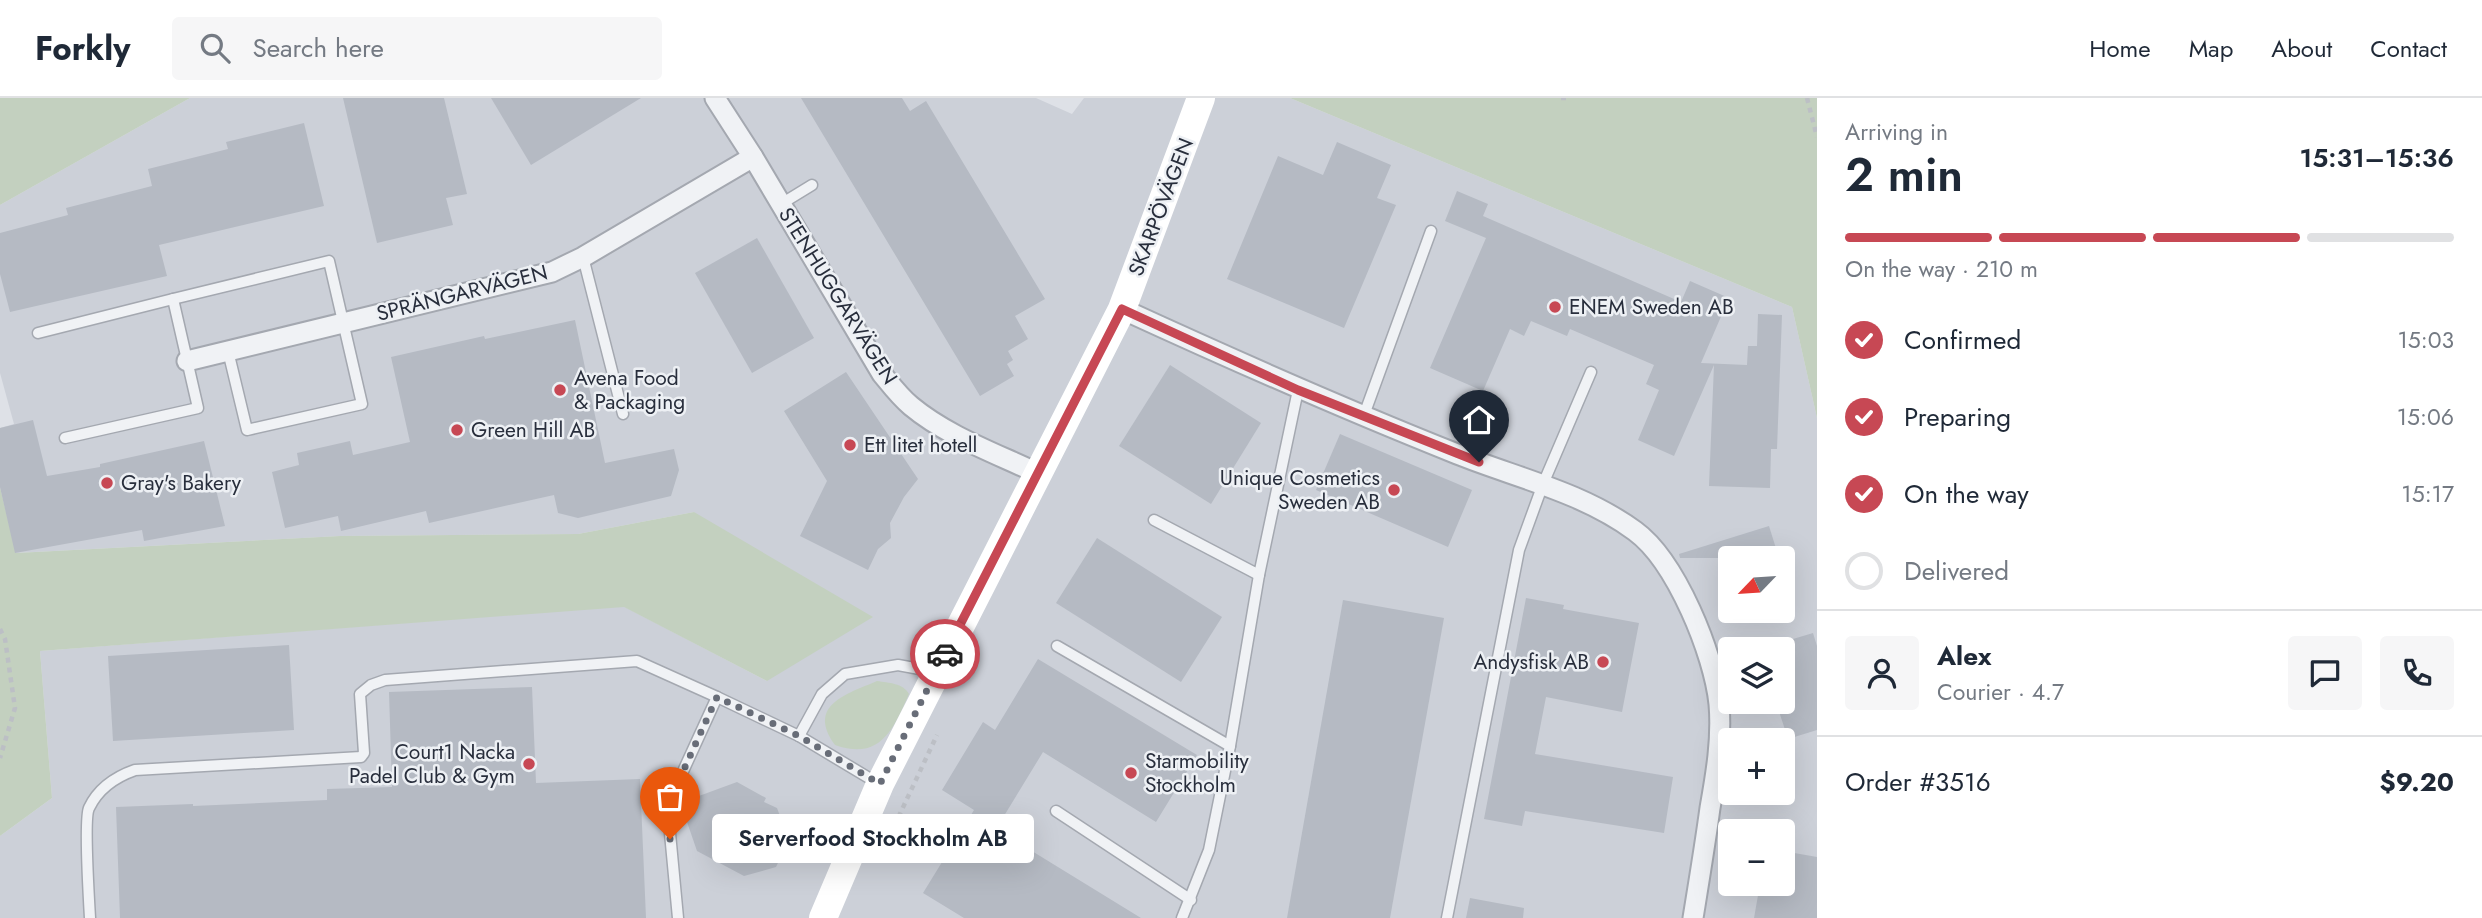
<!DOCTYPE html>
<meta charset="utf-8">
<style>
:root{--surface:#fff;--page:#f6f6f7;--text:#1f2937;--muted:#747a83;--line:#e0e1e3;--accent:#c74854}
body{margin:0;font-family:Jost,sans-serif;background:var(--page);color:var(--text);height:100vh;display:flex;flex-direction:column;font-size:26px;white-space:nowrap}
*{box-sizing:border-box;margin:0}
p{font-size:23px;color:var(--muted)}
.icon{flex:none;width:38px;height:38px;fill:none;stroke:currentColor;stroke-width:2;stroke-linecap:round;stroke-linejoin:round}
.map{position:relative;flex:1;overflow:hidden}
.details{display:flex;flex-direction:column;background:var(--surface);width:665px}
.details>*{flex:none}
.needle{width:46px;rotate:245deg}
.tools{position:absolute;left:1718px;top:448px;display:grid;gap:14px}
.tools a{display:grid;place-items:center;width:77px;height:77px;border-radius:7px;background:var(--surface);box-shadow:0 7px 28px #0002;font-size:35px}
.pin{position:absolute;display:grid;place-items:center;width:60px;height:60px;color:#fff;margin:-72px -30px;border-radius:50% 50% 50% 0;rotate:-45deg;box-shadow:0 0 7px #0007}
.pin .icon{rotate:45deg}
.courier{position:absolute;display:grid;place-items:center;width:70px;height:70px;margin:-35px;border:5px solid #c74854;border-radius:50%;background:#fff;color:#222;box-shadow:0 2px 9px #0007}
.bubble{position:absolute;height:49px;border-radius:7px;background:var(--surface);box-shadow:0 7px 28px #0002;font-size:23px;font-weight:600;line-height:49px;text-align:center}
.summary em{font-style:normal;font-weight:600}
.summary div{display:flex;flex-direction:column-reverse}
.summary{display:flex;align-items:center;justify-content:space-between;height:119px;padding:0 28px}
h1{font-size:46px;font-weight:600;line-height:52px}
.bar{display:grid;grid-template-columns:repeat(4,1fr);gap:10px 7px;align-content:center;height:84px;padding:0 28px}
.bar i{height:9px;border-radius:5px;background:var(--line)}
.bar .active{background:var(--accent)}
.bar p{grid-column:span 4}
.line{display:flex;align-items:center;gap:18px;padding:0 28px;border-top:2px solid var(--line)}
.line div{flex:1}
.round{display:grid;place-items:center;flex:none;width:74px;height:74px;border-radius:7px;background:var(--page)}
ol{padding:0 28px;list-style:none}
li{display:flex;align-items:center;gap:21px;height:77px}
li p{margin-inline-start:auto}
li .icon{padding:7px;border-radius:50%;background:var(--accent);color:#fff;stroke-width:4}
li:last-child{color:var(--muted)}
li i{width:38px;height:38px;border:4px solid var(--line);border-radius:50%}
header{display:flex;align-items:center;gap:42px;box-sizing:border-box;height:98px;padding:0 35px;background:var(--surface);border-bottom:2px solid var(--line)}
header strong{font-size:33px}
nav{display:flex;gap:38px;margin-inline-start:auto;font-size:24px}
.search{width:490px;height:63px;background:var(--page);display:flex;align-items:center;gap:18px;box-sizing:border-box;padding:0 24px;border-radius:7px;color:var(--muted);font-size:26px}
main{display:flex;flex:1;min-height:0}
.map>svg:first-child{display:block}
.built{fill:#ccd0d8;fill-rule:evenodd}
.green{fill:#c3d0bf}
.building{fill:#b5bac3}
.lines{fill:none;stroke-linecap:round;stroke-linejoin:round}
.lane-casing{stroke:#a4a8b0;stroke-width:13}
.street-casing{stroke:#a4a8b0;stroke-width:23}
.path{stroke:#bcbfc5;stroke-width:4.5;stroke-dasharray:5 5;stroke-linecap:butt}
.lane{stroke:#f0f2f5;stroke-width:10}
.street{stroke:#f0f2f5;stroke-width:19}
.secondary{stroke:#fff;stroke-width:28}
.done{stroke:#686d78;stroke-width:7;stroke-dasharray:0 12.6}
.route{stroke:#c74854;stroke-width:9}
.poi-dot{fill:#c74854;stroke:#edf0f4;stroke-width:2.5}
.labels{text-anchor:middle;stroke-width:5;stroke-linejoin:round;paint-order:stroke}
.street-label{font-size:21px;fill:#282e3c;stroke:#edf0f4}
.poi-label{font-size:21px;fill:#282e3c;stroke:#edf0f4;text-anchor:start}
</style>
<header>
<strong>Forkly</strong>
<div class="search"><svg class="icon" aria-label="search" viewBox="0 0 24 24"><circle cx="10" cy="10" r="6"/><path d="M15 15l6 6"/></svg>Search here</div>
<nav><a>Home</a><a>Map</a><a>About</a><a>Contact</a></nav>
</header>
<main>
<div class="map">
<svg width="1817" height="820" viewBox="0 0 1817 820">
<rect width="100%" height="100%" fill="#dee1e7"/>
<!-- built -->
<path class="built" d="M 190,0 L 1036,0 L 1072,16 L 1084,0 L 1290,0 L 1792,209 L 1817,320 L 1817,820 L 0,820 L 0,738 L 52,700 L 40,553 L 623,508 L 767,583 L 694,414 L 578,436 L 340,438 L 15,455 L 0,389 L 0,330 L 14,326 L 0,275 L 0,107 ZM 1731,460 L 1783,460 L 1783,513 L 1731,513 ZM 1731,551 L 1783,551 L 1783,604 L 1731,604 ZM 1731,642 L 1783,642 L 1783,695 L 1731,695 ZM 1731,733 L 1783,733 L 1783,786 L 1731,786 Z"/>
<!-- green -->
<g class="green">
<path d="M 0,0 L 190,0 L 0,107 Z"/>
<path d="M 1290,0 L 1817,0 L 1817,320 L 1792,209 Z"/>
<path d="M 0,389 L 16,455 L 340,438 L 578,436 L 694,414 L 873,519 L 767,583 L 624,509 L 40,553 L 52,700 L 0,738 Z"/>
<path d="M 877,583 C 889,585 903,585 909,596 C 893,632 880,663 835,647 C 806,607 847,596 877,583 Z"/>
</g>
<!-- building -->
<g class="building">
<path d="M 343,0 L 444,0 L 467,96 L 446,100 L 453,127 L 377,145 Z"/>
<path d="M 491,0 L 641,0 L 531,67 Z"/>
<path d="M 801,0 L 902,0 L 910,13 L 926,3 L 1045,201 L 1015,218 L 1028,241 L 1008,253 L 1013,262 L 1007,266 L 1014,278 L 980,298 Z"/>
<path d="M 304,25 L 324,108 L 159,147 L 167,178 L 10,214 L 0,176 L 0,135 L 68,117 L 66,110 L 152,88 L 148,71 L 228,51 L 226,44 Z"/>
<path d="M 1337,44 L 1391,67 L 1377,100 L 1396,107 L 1344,230 L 1227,181 L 1278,58 L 1323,77 Z"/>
<path d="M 1457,93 L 1488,106 L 1483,118 L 1681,204 L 1690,183 L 1729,200 L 1701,265 L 1747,267 L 1748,248 L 1757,248 L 1758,216 L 1782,217 L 1777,351 L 1771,351 L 1770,390 L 1709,388 L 1714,267 L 1674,358 L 1638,342 L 1659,292 L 1646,286 L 1654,267 L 1570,231 L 1567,238 L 1531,223 L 1524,238 L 1510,231 L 1483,293 L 1430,270 L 1486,140 L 1445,123 Z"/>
<path d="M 757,140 L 814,240 L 752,275 L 695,175 Z"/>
<path d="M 575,222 L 605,365 L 674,351 L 679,372 L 671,398 L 578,420 L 558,415 L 554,397 L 429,425 L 426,413 L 341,433 L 338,418 L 285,430 L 272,374 L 299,367 L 297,355 L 350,343 L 353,357 L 410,344 L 391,259 L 484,238 L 485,241 Z"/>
<path d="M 1170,267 L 1261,325 L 1211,406 L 1119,348 Z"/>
<path d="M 846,274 L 918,381 L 904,399 L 890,425 L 891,440 L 878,451 L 868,472 L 800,438 L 827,383 L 784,313 Z"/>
<path d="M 33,322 L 47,378 L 100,369 L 100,366 L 204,343 L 225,428 L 144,443 L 142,432 L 15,455 L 0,389 L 0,330 Z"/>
<path d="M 1340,336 L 1472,392 L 1448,449 L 1316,392 Z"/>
<path d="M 1769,428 L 1779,460 L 1680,460 L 1679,456 Z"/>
<path d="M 1097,440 L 1222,519 L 1181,584 L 1056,505 Z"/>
<path d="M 1526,500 L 1564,507 L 1563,511 L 1639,525 L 1622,614 L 1546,599 L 1535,656 L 1673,679 L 1664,735 L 1525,713 L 1522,728 L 1484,721 Z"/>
<path d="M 1343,502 L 1444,520 L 1390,820 L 1287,820 Z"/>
<path d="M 1813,535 L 1817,548 L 1817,632 L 1788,641 L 1776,604 L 1783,604 L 1783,544 Z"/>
<path d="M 289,547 L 294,632 L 113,643 L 108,558 Z"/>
<path d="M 1038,561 L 1197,657 L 1156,724 L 1043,654 L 996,731 L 1141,820 L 964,820 L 923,795 L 974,712 L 942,692 L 983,624 L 995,632 Z"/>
<path d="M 532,589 L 536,685 L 640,681 L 646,820 L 120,820 L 116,709 L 193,706 L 193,708 L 327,702 L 327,691 L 392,689 L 389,594 Z"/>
<path d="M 737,684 L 766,700 L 764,704 L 777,710 L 789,742 L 776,769 L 744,778 L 697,753 L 687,724 L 680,720 L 688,702 Z"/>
<path d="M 1783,753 L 1817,759 L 1817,820 L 1754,820 L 1760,786 L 1783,786 Z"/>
<path d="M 1470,800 L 1524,810 L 1523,820 L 1466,820 Z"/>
</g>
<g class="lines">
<defs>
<g id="lane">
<path d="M 781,106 L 812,87"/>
<path d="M 583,159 L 623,316"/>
<path d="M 173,201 L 329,163 L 362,306 L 247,332 L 228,253"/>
<path d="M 38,235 L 173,201 L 198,310 L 65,340"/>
<path d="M 1364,317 L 1431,133"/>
<path d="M 1154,422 L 1259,477 L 1298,292"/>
<path d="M 1057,548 L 1230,648"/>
<path d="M 799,638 L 822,596 L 845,576 L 898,567 L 936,574"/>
<path d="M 1056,713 L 1191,802"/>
<path d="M 90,820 C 89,803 84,720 89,710 C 98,691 115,679 135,672 L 361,659 L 364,655 L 360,596 L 371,587 L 385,582 L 637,563 L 717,599"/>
<path d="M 678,820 L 668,714 L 674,693 L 717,599 L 799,638 L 879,686"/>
<path d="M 1182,820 L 1209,752 L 1230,648 L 1259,477"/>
<path d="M 1447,820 L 1519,452 L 1543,386 L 1591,274"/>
</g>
<g id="street">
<path d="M 715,0 L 753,59 L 882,276 C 891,287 900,299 911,308 C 947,338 995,355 1037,375"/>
<path d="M 1122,211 C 1233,262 1344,311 1457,356 C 1517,380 1582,394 1635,433 C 1676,463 1714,556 1719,606 C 1722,641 1716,676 1710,710 C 1705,747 1699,783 1693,820"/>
<path d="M 187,263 L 552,174 L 583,159 L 753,59"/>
</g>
</defs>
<!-- lane casing -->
<use href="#lane" class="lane-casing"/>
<!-- street casing -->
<use href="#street" class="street-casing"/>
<!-- path -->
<g class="path">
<path d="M 1561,0 L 1571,0"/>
<path d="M 1807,0 L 1817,39"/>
<path d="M 0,531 L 5,541 L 15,610 L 0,660"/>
<path d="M 890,737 L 937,637"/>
</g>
<!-- lane -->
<use href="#lane" class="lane"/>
<!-- street -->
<use href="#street" class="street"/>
<!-- secondary -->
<path class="secondary" d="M 823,820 L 880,686 L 1122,211 L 1201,0"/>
</g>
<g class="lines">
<!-- done -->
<path class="done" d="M 670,741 L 668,714 L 674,693 L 717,599 L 799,638 L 880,686 L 945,556"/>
<!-- route -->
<path class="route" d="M 945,556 L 1122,211 L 1298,292 L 1479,364"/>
</g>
<!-- markers -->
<g class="poi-dot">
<circle cx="1555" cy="209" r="7"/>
<circle cx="560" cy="292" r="7"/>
<circle cx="457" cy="332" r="7"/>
<circle cx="850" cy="347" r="7"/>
<circle cx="107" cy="385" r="7"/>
<circle cx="1394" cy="392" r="7"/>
<circle cx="1603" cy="564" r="7"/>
<circle cx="529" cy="666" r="7"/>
<circle cx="1131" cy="675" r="7"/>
</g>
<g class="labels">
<!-- street labels -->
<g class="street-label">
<text transform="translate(1161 109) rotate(-69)" y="7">SKARPÖVÄGEN</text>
<text transform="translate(462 195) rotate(-14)" y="7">SPRÄNGARVÄGEN</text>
<text transform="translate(838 198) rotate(58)" y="7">STENHUGGARVÄGEN</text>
</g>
<!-- poi labels -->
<g class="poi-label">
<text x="1569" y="216">ENEM Sweden AB</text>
<text x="574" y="287">Avena Food<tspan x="574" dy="24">&amp; Packaging</tspan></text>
<text x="471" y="339">Green Hill AB</text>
<text x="864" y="354">Ett litet hotell</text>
<text x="1380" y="387" text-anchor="end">Unique Cosmetics<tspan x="1380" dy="24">Sweden AB</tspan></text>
<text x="121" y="392">Gray's Bakery</text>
<text x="1589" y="571" text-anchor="end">Andysfisk AB</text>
<text x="515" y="661" text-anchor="end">Court1 Nacka<tspan x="515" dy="24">Padel Club &amp; Gym</tspan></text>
<text x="1145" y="670">Starmobility<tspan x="1145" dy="24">Stockholm</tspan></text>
</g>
</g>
</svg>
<div class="tools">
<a><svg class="needle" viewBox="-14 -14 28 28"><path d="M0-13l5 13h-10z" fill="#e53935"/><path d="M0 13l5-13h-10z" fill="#747a83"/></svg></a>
<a><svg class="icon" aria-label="layers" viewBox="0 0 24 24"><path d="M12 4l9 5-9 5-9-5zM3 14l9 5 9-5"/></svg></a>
<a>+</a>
<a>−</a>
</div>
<div class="pin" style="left:670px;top:741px;background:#ea580c"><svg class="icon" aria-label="bag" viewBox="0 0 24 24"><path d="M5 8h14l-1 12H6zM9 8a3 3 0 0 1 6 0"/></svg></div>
<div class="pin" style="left:1479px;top:364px;background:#1f2937"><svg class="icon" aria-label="home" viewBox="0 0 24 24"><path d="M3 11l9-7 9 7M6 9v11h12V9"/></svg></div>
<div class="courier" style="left:945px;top:556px"><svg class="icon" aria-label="car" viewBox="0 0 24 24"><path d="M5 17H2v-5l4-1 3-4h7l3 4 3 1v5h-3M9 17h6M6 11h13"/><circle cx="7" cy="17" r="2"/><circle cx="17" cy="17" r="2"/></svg></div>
<div class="bubble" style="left:712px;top:716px;width:322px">Serverfood Stockholm AB</div>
</div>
<section class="details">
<div class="summary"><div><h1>2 min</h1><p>Arriving in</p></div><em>15:31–15:36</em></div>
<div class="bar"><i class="active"></i><i class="active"></i><i class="active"></i><i></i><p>On the way · 210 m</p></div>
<ol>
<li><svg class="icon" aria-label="check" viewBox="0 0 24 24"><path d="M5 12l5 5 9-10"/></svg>Confirmed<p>15:03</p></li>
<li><svg class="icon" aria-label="check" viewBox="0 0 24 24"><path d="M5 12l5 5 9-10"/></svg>Preparing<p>15:06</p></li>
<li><svg class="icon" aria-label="check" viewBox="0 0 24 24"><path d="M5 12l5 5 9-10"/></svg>On the way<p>15:17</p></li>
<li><i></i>Delivered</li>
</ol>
<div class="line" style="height:126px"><a class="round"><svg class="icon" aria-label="person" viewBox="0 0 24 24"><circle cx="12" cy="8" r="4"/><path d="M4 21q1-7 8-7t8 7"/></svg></a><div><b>Alex</b><p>Courier · 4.7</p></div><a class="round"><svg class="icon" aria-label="chat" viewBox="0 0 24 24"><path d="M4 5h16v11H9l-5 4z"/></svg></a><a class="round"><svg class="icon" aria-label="phone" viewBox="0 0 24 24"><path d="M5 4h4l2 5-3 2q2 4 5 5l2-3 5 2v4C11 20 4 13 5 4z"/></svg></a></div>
<div class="line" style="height:91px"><div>Order #3516</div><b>$9.20</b></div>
</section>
</main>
